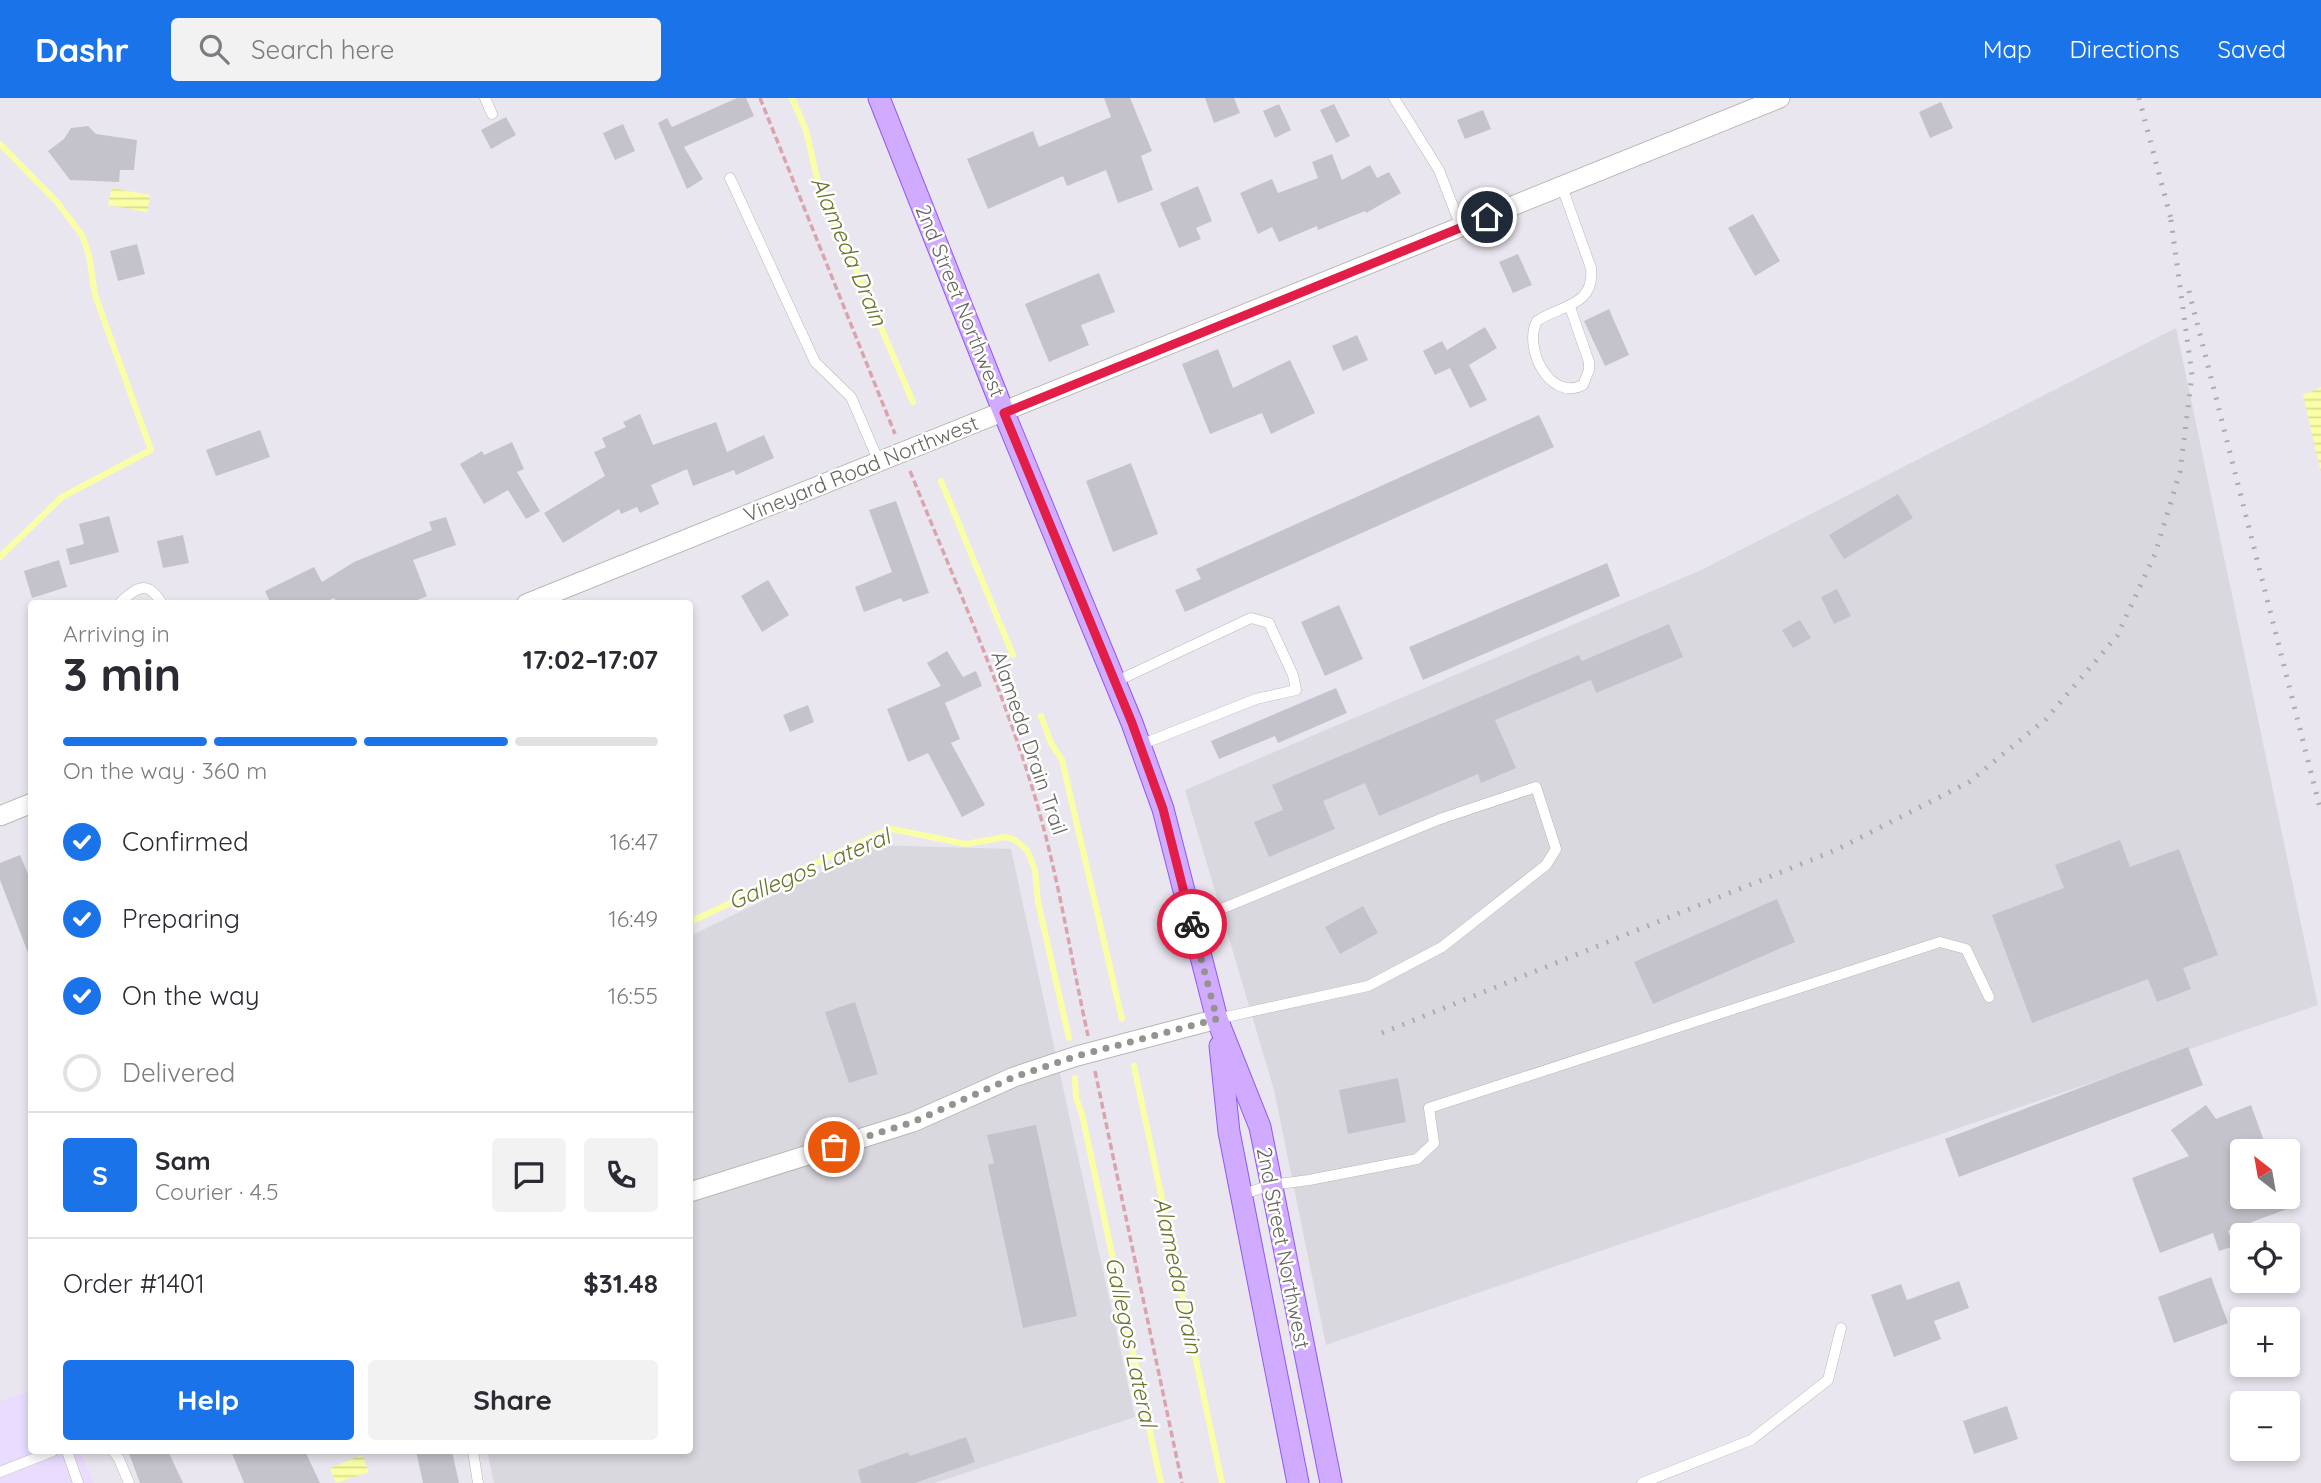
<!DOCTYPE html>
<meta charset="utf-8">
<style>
:root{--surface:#fff;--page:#f2f2f3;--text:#2b2b33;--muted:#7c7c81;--line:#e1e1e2;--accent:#1a73e8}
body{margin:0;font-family:Quicksand,sans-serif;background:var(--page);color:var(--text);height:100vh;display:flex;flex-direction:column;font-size:26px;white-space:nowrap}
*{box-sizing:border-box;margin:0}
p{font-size:23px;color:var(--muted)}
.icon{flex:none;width:38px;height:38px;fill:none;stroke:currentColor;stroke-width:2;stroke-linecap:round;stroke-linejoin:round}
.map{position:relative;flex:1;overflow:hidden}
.side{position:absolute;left:28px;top:502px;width:665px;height:854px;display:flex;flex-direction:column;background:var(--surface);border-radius:7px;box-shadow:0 4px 10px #0003}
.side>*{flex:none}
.needle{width:46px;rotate:329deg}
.fabs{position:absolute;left:2230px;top:1041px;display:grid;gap:14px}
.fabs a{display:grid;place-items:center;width:70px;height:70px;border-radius:7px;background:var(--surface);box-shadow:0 4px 10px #0003;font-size:35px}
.pin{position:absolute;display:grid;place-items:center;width:60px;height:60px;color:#fff;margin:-30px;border:4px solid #fff;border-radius:50%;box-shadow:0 2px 7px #0007}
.courier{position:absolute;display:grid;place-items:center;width:70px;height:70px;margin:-35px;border:5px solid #e11d48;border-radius:50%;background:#fff;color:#222;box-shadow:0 2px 9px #0007}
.overview em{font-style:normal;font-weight:700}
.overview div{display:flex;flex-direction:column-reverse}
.overview{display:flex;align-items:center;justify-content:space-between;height:119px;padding:0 35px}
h1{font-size:46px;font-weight:700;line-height:52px}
.bar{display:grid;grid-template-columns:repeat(4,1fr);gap:10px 7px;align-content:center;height:84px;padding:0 35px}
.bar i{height:9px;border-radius:5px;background:var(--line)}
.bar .active{background:var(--accent)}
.bar p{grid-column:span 4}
.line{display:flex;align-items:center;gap:18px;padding:0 35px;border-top:2px solid var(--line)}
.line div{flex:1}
.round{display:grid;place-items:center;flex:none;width:74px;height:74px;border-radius:7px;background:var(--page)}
ol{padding:0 35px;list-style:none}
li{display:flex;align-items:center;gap:21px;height:77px}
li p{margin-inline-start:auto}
li .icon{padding:7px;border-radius:50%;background:var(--accent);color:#fff;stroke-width:4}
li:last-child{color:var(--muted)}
li i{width:38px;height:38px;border:4px solid var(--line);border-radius:50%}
.button{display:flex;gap:14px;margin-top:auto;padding:14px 35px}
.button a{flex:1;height:80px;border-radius:7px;background:var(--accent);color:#fff;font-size:28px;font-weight:700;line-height:80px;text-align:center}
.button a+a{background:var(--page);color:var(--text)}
header{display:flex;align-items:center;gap:42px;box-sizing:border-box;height:98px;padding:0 35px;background:var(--accent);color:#fff}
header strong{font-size:33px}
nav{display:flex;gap:38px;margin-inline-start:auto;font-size:24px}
.search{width:490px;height:63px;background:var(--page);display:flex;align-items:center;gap:18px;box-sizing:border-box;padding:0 24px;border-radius:7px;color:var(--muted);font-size:26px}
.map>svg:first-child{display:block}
.commercial{fill:#e9dcff}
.industrial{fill:#dad8df}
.water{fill:url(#water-rules)}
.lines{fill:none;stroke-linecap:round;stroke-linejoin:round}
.stream{stroke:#faffa6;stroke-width:6}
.building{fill:#c4c3cb}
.service-casing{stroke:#b7b8b1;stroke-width:11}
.minor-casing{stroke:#b7b8b1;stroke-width:21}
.primary-casing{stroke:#8d59f5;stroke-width:23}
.path{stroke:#daa4ab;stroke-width:3.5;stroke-dasharray:7 3.5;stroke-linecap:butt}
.service{stroke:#fff;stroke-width:10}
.minor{stroke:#fff;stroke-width:19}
.primary{stroke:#d1abff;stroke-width:21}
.rail{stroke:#acaca9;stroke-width:5;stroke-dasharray:2 9;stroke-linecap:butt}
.done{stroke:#949390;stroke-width:7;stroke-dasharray:0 12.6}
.route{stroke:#e11d48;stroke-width:9}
.labels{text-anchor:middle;stroke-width:5;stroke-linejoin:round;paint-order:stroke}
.street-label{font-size:21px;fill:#65665d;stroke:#fff}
.water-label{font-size:23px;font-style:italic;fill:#6c752d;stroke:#fff}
</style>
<header>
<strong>Dashr</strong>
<div class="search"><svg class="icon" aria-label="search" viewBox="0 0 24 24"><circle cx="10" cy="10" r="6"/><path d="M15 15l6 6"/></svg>Search here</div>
<nav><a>Map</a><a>Directions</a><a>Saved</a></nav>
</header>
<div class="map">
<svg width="2321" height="1385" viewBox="0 0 2321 1385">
<defs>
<pattern id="water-rules" width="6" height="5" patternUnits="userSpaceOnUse" patternTransform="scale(1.75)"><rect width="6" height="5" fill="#faffa6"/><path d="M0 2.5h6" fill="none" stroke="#d9dd91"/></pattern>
</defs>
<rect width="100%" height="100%" fill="#eae6f0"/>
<!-- commercial -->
<path class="commercial" d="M 31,1293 L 32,1353 L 80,1353 L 94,1385 L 0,1385 L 0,1303 Z"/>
<!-- industrial -->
<g class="industrial">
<path d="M 2176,230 L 2318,907 L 1326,1247 L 1274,992 L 1185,692 L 1699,473 Z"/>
<path d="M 877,747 L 1011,751 L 1135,1319 L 935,1385 L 494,1385 L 487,1353 L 690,1353 L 690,838 Z"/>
</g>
<!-- water -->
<g class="water">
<path d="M 112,90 L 150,97 L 147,114 L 108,107 Z"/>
<path d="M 2321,289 L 2321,374 L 2303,297 Z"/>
<path d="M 362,1357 L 369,1374 L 336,1385 L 330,1370 Z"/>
</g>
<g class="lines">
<!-- stream -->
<g class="stream">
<path d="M 792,0 L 806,32 L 817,80 L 913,304"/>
<path d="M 0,46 L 57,104 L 82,137 L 89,157 L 95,197 L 151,352 L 62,399 L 0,459"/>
<path d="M 941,383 L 1013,557"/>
<path d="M 1041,618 L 1051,645 L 1062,662 L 1122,921"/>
<path d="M 690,824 L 880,735 L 892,731 L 966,746 L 1006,739 L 1015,742 L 1027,752 L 1035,772 L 1038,804 L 1069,940"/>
<path d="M 1134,968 L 1222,1385"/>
<path d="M 1075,980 L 1076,1000 L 1082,1016 L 1161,1385"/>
</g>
</g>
<!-- building -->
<g class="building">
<path d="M 737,0 L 746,0 L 754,18 L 684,49 L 703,81 L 687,91 L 658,25 L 667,20 L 672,29 Z"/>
<path d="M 1104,0 L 1130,0 L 1152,53 L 1141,58 L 1153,92 L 1118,105 L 1106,72 L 1067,88 L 1063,78 L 988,111 L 967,61 L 1033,33 L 1039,49 L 1111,19 Z"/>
<path d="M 1205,0 L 1234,0 L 1240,15 L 1214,25 Z"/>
<path d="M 1941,4 L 1953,30 L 1930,40 L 1919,14 Z"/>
<path d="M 1279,6 L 1291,32 L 1275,40 L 1263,13 Z"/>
<path d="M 1334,6 L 1350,38 L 1336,45 L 1320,12 Z"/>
<path d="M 1483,12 L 1491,31 L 1465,41 L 1457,22 Z"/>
<path d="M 506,19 L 516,37 L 491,51 L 481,32 Z"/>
<path d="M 623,26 L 635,53 L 615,62 L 603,35 Z"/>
<path d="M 88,28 L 96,36 L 137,42 L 134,72 L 120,72 L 119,84 L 70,82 L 48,53 L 64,41 L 71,30 Z"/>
<path d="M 1332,56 L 1342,82 L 1370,67 L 1377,80 L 1389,74 L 1401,95 L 1366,115 L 1365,113 L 1318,132 L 1317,128 L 1279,144 L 1272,129 L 1258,136 L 1240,95 L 1272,81 L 1278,95 L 1318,80 L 1312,64 Z"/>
<path d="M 1198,88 L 1212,123 L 1196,130 L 1201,141 L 1179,150 L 1160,105 Z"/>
<path d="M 1753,116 L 1780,163 L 1755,178 L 1728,130 Z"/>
<path d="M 137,146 L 145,176 L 118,183 L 110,153 Z"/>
<path d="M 1518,156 L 1532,187 L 1513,195 L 1499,164 Z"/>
<path d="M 1099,175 L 1115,214 L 1081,227 L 1089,247 L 1049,264 L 1025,206 Z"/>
<path d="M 1609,211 L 1629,257 L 1605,268 L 1584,223 Z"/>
<path d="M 1485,229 L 1497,250 L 1469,267 L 1487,302 L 1470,310 L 1450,270 L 1435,277 L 1423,253 L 1442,243 L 1447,252 Z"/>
<path d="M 1357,237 L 1368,262 L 1343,273 L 1332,248 Z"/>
<path d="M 1218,251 L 1233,290 L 1290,262 L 1315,315 L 1271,336 L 1262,315 L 1210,336 L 1182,266 Z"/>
<path d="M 640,316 L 653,347 L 716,324 L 727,354 L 764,337 L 774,360 L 736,377 L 734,372 L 693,388 L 687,371 L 651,387 L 659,406 L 640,415 L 637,409 L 621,416 L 619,411 L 563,445 L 544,415 L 605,378 L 594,354 L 606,349 L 602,340 L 626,329 L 623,324 Z"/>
<path d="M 1539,317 L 1554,349 L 1185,514 L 1175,492 L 1201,481 L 1196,471 Z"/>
<path d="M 260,332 L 270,359 L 216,378 L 206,352 Z"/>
<path d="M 512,344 L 524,371 L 517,374 L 540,413 L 526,421 L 508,392 L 484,406 L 460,366 L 482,353 L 484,357 Z"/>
<path d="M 1131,365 L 1158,436 L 1113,454 L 1086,383 Z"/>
<path d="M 1898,396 L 1913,420 L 1844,461 L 1829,437 Z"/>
<path d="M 896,403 L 929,495 L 903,504 L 901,500 L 864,514 L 855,489 L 892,474 L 869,412 Z"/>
<path d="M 109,418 L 119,454 L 70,467 L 66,451 L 84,446 L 79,426 Z"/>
<path d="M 446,419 L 456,447 L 413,462 L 427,498 L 408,506 L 338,506 L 334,500 L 322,506 L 271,506 L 265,493 L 314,469 L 322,484 L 354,464 L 432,432 L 429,424 Z"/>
<path d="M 183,437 L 189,465 L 163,470 L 157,443 Z"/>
<path d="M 59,462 L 67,489 L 32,500 L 24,473 Z"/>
<path d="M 1607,465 L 1620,498 L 1423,582 L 1409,549 Z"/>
<path d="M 768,482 L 789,517 L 762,534 L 741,498 Z"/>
<path d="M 1837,491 L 1851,518 L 1834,526 L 1821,499 Z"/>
<path d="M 1339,507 L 1363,561 L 1325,578 L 1301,524 Z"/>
<path d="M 1800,522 L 1811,540 L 1793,550 L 1782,532 Z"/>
<path d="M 1669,526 L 1683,559 L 1596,595 L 1591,582 L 1495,622 L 1516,670 L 1481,685 L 1478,676 L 1379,718 L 1365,685 L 1323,703 L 1335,731 L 1269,759 L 1254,724 L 1283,712 L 1272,687 L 1579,557 L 1582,563 Z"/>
<path d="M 947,553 L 963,579 L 976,573 L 982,588 L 945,605 L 960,641 L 951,645 L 985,707 L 962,719 L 928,655 L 908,664 L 887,611 L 941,588 L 927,565 Z"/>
<path d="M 1336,590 L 1347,615 L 1278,645 L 1275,638 L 1219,661 L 1211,643 Z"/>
<path d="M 808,607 L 814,624 L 790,634 L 783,617 Z"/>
<path d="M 2120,742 L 2130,769 L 2179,751 L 2218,857 L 2183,870 L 2191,891 L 2157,904 L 2148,881 L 2032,925 L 1992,817 L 2064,790 L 2055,767 Z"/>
<path d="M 20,757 L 32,786 L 30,860 L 0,782 L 0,765 Z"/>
<path d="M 1777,801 L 1795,844 L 1653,906 L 1634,864 Z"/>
<path d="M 1363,808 L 1378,835 L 1340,856 L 1325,829 Z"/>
<path d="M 855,904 L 878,976 L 849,985 L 825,914 Z"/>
<path d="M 2188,949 L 2203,987 L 1959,1079 L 1945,1041 Z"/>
<path d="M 1398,980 L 1406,1024 L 1348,1036 L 1339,992 Z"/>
<path d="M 2206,1007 L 2216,1021 L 2251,1007 L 2268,1054 L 2242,1054 L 2242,1099 L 2283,1099 L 2287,1111 L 2228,1133 L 2234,1148 L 2219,1153 L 2213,1135 L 2160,1155 L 2132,1080 L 2189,1058 L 2171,1032 Z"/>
<path d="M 1036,1027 L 1077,1218 L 1023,1230 L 988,1067 L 994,1065 L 987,1037 Z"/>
<path d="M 2211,1179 L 2228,1225 L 2174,1245 L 2158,1199 Z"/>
<path d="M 1959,1183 L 1969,1210 L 1934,1223 L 1941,1241 L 1894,1259 L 1871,1197 L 1901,1186 L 1907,1202 Z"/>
<path d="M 2007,1308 L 2018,1341 L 1974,1356 L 1963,1323 Z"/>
<path d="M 966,1339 L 975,1364 L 915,1385 L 861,1385 L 858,1372 L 908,1354 L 910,1358 Z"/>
<path d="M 128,1353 L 168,1353 L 183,1385 L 140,1385 Z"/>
<path d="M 231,1353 L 305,1353 L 320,1385 L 244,1385 Z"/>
<path d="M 416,1353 L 452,1353 L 459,1385 L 423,1385 Z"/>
</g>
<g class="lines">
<defs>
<g id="service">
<path d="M 485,0 L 492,16"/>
<path d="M 1394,0 L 1439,72 L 1461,129"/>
<path d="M 730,80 L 815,264 L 851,299 L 879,364"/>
<path d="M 1562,89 L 1591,170 C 1595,209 1560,207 1537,223 C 1523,249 1549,304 1583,287 L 1589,272 L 1589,264 L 1570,209"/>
<path d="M 119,506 C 136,489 148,481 162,506"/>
<path d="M 1115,584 L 1251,520 L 1269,525 L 1293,577 L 1296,592 L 1256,601 L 1140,647"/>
<path d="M 1192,823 L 1440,721 L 1536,689 L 1556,751 L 1546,767 L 1442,849 L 1368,888 L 1217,921"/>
<path d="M 1240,1097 L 1271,1087 L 1309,1082 L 1417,1061 L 1434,1045 L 1429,1010 L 1940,844 L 1966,851 L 1989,899"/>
<path d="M 67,1353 L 78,1385"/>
<path d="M 113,1353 L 119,1361 L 129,1385"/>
<path d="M 473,1353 L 478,1385"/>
<path d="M 0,1374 L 53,1353"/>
<path d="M 1642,1385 L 1751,1342 L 1828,1282 L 1841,1230"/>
</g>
<g id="minor">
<path d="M 526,506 L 1780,0"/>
<path d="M 0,718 L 32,705"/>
<path d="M 690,1094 L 913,1024 L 1014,979 L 1077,958 L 1217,921"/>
</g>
<g id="primary">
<path d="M 879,0 L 1004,315 L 1132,625 L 1163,711 L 1217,921 L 1260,1029 L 1331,1385"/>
<path d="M 1220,948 L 1229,1034 L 1298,1385"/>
</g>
</defs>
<!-- service casing -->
<use href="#service" class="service-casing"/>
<!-- minor casing -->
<use href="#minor" class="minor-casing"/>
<!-- primary casing -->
<use href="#primary" class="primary-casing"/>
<!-- path -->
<g class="path">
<path d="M 760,0 L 895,336"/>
<path d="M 910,373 C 952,477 999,581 1032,689 C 1057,770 1070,855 1088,938"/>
<path d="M 1095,973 L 1182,1385"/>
</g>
<!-- service -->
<use href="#service" class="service"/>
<!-- minor -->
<use href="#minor" class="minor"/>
<!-- primary -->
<use href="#primary" class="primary"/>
<!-- rail -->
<g class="rail">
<path d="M 2139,0 L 2172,125"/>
<path d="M 2189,193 L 2321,714"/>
<path d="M 1382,935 L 1836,752 L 1969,684 L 2046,621 L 2117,538 L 2155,456 L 2180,374 L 2192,277 L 2170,115"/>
</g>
</g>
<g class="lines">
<!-- done -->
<path class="done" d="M 834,1049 L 913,1024 L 1014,979 L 1077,958 L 1217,921 L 1192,826"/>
<!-- route -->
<path class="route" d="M 1192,826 L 1163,711 L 1132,625 L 1004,315 L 1487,119"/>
</g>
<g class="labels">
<!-- street labels -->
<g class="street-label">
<text transform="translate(960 203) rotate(68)" y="7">2nd Street Northwest</text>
<text transform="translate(861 371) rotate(-22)" y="7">Vineyard Road Northwest</text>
<text transform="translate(1029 645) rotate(71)" y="7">Alameda Drain Trail</text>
<text transform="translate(1283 1150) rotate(79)" y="7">2nd Street Northwest</text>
</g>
<!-- water labels -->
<g class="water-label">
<text transform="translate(849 153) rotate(67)" y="8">Alameda Drain</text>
<text transform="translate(809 771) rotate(-23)" y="8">Gallegos Lateral</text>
<text transform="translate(1178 1177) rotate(78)" y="8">Alameda Drain</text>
<text transform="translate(1131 1244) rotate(78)" y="8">Gallegos Lateral</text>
</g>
</g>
</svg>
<div class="fabs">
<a><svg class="needle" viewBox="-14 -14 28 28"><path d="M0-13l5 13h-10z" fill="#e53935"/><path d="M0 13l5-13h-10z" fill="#7c7c81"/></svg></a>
<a><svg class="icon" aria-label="locate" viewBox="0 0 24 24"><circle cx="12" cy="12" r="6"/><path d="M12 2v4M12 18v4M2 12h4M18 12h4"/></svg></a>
<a>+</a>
<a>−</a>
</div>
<div class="pin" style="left:834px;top:1049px;background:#ea580c"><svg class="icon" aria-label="bag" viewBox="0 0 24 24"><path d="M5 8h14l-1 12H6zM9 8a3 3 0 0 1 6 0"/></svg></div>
<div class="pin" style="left:1487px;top:119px;background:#1f2937"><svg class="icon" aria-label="home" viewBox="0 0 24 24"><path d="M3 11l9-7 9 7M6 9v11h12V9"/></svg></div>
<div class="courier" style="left:1192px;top:826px"><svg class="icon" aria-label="bike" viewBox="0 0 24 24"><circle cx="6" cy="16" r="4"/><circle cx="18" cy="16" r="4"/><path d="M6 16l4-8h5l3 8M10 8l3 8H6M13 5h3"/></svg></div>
<section class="side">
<div class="overview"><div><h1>3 min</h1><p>Arriving in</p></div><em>17:02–17:07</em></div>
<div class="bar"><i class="active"></i><i class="active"></i><i class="active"></i><i></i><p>On the way · 360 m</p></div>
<ol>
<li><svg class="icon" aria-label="check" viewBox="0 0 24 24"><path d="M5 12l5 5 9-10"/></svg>Confirmed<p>16:47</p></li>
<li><svg class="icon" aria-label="check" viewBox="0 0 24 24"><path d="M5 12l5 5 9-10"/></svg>Preparing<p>16:49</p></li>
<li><svg class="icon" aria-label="check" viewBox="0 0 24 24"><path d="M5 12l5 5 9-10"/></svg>On the way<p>16:55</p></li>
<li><i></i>Delivered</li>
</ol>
<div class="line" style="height:126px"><b class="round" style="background:var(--accent);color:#fff">S</b><div><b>Sam</b><p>Courier · 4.5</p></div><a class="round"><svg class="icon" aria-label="chat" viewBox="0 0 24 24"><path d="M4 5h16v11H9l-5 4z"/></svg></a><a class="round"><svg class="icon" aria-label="phone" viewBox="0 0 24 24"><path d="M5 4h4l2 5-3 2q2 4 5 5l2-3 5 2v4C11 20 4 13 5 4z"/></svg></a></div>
<div class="line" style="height:91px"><div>Order #1401</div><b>$31.48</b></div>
<div class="button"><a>Help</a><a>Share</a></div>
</section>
</div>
